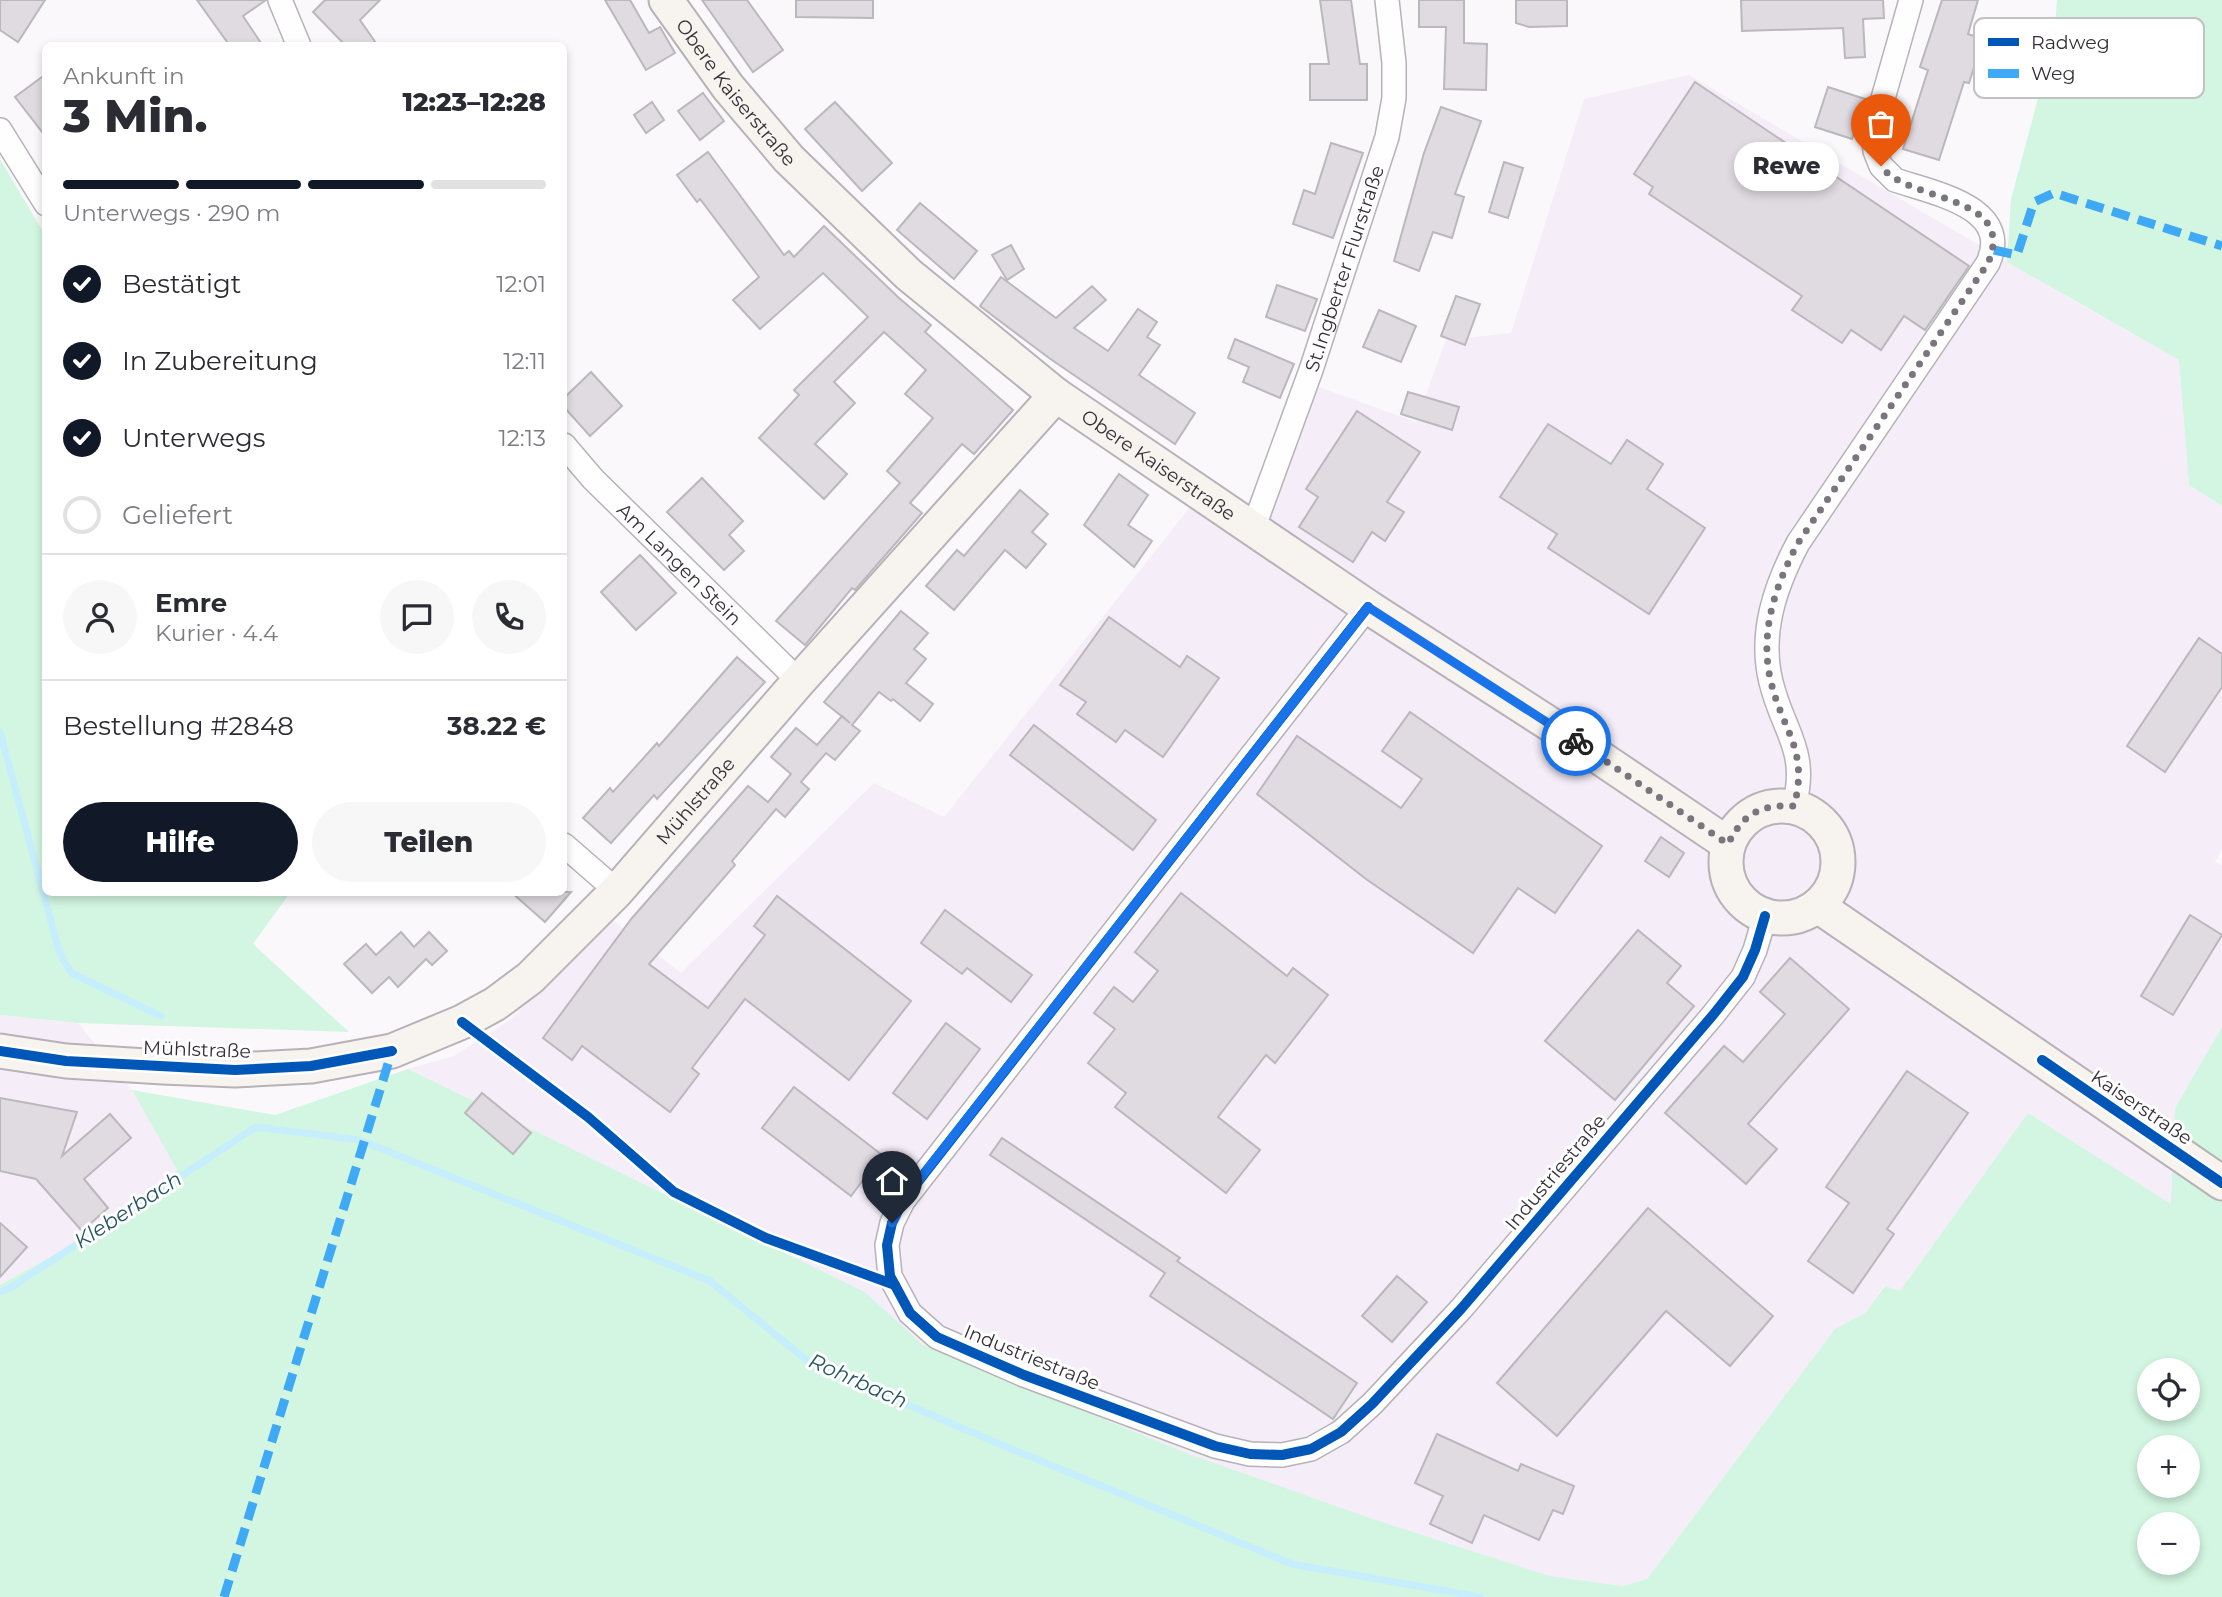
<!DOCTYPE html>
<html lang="de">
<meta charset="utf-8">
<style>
:root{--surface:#fff;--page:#f7f7f7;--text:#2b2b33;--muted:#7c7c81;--line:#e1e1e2;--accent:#111827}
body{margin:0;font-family:Montserrat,sans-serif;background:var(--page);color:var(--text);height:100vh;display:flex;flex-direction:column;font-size:26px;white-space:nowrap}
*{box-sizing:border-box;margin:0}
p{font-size:23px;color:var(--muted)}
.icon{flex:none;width:38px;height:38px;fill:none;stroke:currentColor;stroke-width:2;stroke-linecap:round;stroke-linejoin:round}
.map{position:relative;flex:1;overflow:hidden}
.panel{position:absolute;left:42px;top:42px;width:525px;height:854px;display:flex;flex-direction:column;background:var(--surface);border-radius:10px;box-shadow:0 4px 10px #0003}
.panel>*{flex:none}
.buttons{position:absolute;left:2137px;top:1358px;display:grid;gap:14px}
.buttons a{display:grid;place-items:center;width:63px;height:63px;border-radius:50%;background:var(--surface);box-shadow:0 4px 10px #0003;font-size:35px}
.pin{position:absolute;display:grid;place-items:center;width:60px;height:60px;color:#fff;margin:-72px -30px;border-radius:50% 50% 50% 0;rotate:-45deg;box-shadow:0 0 7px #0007}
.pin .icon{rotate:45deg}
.courier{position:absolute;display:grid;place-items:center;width:70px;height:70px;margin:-35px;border:5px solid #1a73e8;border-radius:50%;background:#fff;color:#222;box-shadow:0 2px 9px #0007}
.bubble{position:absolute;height:49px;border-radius:24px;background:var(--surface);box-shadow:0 4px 10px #0003;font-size:23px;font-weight:800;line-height:49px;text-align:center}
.summary em{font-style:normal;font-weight:800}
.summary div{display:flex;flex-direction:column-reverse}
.summary{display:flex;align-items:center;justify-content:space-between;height:119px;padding:0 21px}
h1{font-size:46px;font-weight:800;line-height:52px}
.bar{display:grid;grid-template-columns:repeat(4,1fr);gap:10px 7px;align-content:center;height:84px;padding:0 21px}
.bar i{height:9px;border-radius:5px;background:var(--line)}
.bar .selected{background:var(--accent)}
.bar p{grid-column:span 4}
.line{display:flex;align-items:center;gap:18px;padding:0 21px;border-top:2px solid var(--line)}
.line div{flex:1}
.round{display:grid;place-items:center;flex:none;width:74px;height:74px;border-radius:37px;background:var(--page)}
ol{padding:0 21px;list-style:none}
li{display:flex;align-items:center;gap:21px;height:77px}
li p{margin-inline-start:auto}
li .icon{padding:7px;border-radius:50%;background:var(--accent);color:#fff;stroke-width:4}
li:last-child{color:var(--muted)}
li i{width:38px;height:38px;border:4px solid var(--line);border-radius:50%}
.action{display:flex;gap:14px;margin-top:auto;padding:14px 21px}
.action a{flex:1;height:80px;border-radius:42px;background:var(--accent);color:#fff;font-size:28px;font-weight:800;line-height:80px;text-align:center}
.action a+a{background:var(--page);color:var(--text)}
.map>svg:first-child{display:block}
.built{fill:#f5edf8}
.green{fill:#d2f6e1;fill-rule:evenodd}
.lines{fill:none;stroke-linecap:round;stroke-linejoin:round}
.stream{stroke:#c6eefc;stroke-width:7}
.building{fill:#e0dbe1;stroke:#bbb8bd;stroke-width:2}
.street-casing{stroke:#b6b2b7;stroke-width:26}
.secondary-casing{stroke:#b6b2b7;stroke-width:37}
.street{stroke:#fefeff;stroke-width:23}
.secondary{stroke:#f7f3ef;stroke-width:33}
.quiet{stroke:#3fa9f5;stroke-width:9;stroke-dasharray:18 9;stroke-linecap:butt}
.cycleway-casing{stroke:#fff;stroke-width:15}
.cycleway{stroke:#0057b8;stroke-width:10}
.done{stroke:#7a757c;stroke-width:7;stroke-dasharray:0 12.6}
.route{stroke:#1a73e8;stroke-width:9}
.labels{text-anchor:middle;stroke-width:6;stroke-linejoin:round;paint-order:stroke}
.street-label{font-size:19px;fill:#352f37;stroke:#fff}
.water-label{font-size:21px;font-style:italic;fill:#275461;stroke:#fff}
.key{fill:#fff;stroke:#c2c1c3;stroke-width:2}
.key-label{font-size:19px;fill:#352f37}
</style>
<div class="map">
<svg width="2222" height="1597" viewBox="0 0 2222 1597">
<rect width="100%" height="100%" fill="#fbf8fc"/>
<!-- built -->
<g class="built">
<path d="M 1689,75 L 2071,299 L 2179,360 L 2189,485 L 2222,506 L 2222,849 L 2215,862 L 2222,865 L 2222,1027 L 2175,1108 L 2172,1205 L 2028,1113 L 1900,1291 L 1884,1286 L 1865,1313 L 1835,1329 L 1647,1579 L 1623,1586 L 1550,1576 L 1373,1519 L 1189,1454 L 923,1345 L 865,1292 L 408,1069 L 454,1056 L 511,1019 L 611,919 L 681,973 L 874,783 L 944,817 L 1210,482 L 1267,518 L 1319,387 L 1416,422 L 1446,340 L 1511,333 L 1584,99 Z"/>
<path d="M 0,1015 L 78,1023 L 132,1090 L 177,1170 L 61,1251 L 0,1285 Z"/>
</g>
<!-- green -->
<g class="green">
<path d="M 2057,0 L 2222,0 L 2222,506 L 2189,485 L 2179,360 L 2007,262 L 2011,199 L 2054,39 Z"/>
<path d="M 0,159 L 45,235 L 46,892 L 290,893 L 253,944 L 349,1032 L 78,1023 L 0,1015 Z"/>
<path d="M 2222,1027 L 2222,1597 L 0,1597 L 0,1285 L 61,1251 L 177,1170 L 132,1090 L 275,1115 L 408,1069 L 865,1292 L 923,1345 L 1189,1454 L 1373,1519 L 1550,1576 L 1623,1586 L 1647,1579 L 1835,1329 L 1865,1313 L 1885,1286 L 1900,1291 L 2028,1113 L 2171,1204 L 2175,1108 ZM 2149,1370 L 2188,1370 L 2188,1409 L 2149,1409 ZM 2149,1447 L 2188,1447 L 2188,1486 L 2149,1486 ZM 2149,1524 L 2188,1524 L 2188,1563 L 2149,1563 Z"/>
</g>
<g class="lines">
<!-- stream -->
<g class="stream">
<path d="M 0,732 L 59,951 L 71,973 L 161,1016"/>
<path d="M 0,1292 L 13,1286 L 256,1127 L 360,1140 L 710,1281 L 810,1363 L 997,1443 L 1292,1564 L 1480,1597"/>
</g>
</g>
<!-- building -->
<g class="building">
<path d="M 0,0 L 45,0 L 18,42 L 0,30 Z"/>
<path d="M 197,0 L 266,0 L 243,16 L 263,46 L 230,46 Z"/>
<path d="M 325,0 L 380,0 L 360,20 L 378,46 L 346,46 L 313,12 Z"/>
<path d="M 605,0 L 630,0 L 649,33 L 660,27 L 675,53 L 646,70 Z"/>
<path d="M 702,0 L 747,0 L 783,50 L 753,72 Z"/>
<path d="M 796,0 L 873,0 L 873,18 L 796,17 Z"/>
<path d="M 1320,0 L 1351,0 L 1360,64 L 1367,64 L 1367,100 L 1310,100 L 1310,64 L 1329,64 Z"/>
<path d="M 1419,0 L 1464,0 L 1464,43 L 1487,44 L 1486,90 L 1444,89 L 1446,27 L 1419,27 Z"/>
<path d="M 1516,0 L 1567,0 L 1567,26 L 1529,27 L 1516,23 Z"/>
<path d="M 1741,0 L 1883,0 L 1884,18 L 1863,19 L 1865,57 L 1845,58 L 1843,28 L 1742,31 Z"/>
<path d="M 1942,0 L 1978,0 L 1968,34 L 1983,39 L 1969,83 L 1964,82 L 1939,160 L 1903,149 L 1928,70 L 1920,67 Z"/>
<path d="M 46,74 L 46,137 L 15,97 Z"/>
<path d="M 1695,82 L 1969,266 L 1925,330 L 1904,316 L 1881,350 L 1851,330 L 1842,343 L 1792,310 L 1802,296 L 1649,194 L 1653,187 L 1634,174 Z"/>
<path d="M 1828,87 L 1865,99 L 1852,139 L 1815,127 Z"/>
<path d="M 703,93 L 724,121 L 700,140 L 678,111 Z"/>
<path d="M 652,102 L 664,120 L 646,133 L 634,115 Z"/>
<path d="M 835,102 L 892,163 L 862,191 L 805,129 Z"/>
<path d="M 1441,107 L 1481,121 L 1455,194 L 1464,197 L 1452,238 L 1433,232 L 1419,271 L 1394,261 L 1424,153 Z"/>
<path d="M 1331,143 L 1363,153 L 1333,238 L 1293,224 L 1304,190 L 1315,194 Z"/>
<path d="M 708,152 L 784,255 L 789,251 L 794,257 L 824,226 L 899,298 L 931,325 L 925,332 L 1013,410 L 974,454 L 962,444 L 910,503 L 922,513 L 855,590 L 852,588 L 805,645 L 776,621 L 900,483 L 887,471 L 933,418 L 905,394 L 926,370 L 884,332 L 834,382 L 855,403 L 815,444 L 847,474 L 824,499 L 759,438 L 799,395 L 794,390 L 868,317 L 823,273 L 760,329 L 733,300 L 759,277 L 700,199 L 697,202 L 677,175 Z"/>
<path d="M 1504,162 L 1523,168 L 1508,218 L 1489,212 Z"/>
<path d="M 920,203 L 977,251 L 954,279 L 897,230 Z"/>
<path d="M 1011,245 L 1024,269 L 1007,280 L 992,255 Z"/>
<path d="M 1001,277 L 1056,318 L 1092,286 L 1106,300 L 1074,328 L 1108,351 L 1138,309 L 1157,322 L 1147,337 L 1160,345 L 1139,375 L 1195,413 L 1175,444 L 1049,358 L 980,306 Z"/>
<path d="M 1277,285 L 1317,299 L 1305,331 L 1266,317 Z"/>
<path d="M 1456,296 L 1480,304 L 1465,345 L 1441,336 Z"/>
<path d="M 1379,310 L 1416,326 L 1401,362 L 1363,347 Z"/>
<path d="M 1235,339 L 1294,364 L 1280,398 L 1243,382 L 1249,367 L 1228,358 Z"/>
<path d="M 591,372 L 622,406 L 590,436 L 564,407 L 564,398 Z"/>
<path d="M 1408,392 L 1459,407 L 1452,430 L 1401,414 Z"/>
<path d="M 1357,411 L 1420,452 L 1387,502 L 1404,512 L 1385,541 L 1372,532 L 1353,562 L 1299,527 L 1318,497 L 1306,489 Z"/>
<path d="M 1548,424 L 1611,464 L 1627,440 L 1663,464 L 1647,489 L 1705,528 L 1649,614 L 1548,548 L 1557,534 L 1500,497 Z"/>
<path d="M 1119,474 L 1148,495 L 1128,525 L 1152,541 L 1134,567 L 1084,525 Z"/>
<path d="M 702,478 L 743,521 L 729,535 L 744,551 L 724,570 L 667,512 Z"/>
<path d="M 1020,490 L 1048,514 L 1032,532 L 1046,544 L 1026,568 L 1005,550 L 954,610 L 926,586 L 957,550 L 964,556 Z"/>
<path d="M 640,555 L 676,593 L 636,630 L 601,592 Z"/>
<path d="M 901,611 L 928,633 L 914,649 L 926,659 L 906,683 L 933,704 L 920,721 L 893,699 L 891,701 L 879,692 L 852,725 L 860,731 L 835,760 L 826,753 L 801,782 L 809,789 L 785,817 L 776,809 L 732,861 L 735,865 L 649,964 L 708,1008 L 765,935 L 754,926 L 777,896 L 911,1001 L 849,1080 L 745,999 L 692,1068 L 699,1074 L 670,1112 L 582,1046 L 572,1060 L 543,1038 L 632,918 L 748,786 L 768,802 L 791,774 L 771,757 L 796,728 L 817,745 L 842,716 L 850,723 L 824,702 Z"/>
<path d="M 1109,617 L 1180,667 L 1187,656 L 1219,678 L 1163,757 L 1125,730 L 1116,742 L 1077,714 L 1086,702 L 1060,685 Z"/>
<path d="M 2199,638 L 2222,654 L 2222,687 L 2165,772 L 2127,746 Z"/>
<path d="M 737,657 L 765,682 L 657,799 L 654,795 L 611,843 L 583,818 L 610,788 L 613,792 L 657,743 L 659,746 Z"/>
<path d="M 1410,712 L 1602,846 L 1555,913 L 1518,888 L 1473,953 L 1366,879 L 1257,794 L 1297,736 L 1401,808 L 1422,779 L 1382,751 Z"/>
<path d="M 1034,725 L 1156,820 L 1133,850 L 1010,755 Z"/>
<path d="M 1661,837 L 1684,853 L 1669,877 L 1645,861 Z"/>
<path d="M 511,892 L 571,892 L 545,922 Z"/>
<path d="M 1181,893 L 1287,976 L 1293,968 L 1328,995 L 1275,1063 L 1266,1055 L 1218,1117 L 1260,1150 L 1226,1193 L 1115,1107 L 1126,1093 L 1088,1063 L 1115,1029 L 1094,1013 L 1114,987 L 1133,1002 L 1158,971 L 1135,952 Z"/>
<path d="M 945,910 L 1032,975 L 1011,1002 L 967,968 L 962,974 L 921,943 Z"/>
<path d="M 2190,915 L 2222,935 L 2173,1015 L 2141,996 Z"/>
<path d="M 1638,930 L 1681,966 L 1667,983 L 1694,1006 L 1615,1100 L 1545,1041 Z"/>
<path d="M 401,932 L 414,947 L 429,932 L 447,951 L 432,965 L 426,959 L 398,987 L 389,977 L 372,993 L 344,964 L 366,944 L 376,955 Z"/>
<path d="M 1790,958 L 1849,1009 L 1748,1124 L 1777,1149 L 1746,1184 L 1665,1113 L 1724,1046 L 1743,1062 L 1785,1014 L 1760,992 Z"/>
<path d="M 946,1023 L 980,1049 L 927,1119 L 893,1093 Z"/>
<path d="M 1907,1071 L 1968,1113 L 1887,1229 L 1894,1234 L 1853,1293 L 1808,1261 L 1849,1203 L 1826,1187 Z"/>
<path d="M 794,1087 L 882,1155 L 851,1196 L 762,1128 Z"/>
<path d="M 482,1093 L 531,1133 L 513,1154 L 465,1113 Z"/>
<path d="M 0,1098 L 77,1112 L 62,1156 L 110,1114 L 131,1138 L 84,1179 L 108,1208 L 82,1231 L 36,1179 L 0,1171 Z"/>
<path d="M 1002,1138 L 1180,1258 L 1177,1261 L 1357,1383 L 1333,1419 L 1150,1296 L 1165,1273 L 990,1155 Z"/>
<path d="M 1648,1208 L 1773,1316 L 1730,1366 L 1666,1311 L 1557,1436 L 1497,1383 Z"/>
<path d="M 0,1223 L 27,1247 L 0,1277 Z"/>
<path d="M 1397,1276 L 1427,1302 L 1392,1342 L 1362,1316 Z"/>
<path d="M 1437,1434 L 1518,1471 L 1521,1464 L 1574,1486 L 1563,1514 L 1553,1510 L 1539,1540 L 1484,1515 L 1472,1543 L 1430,1524 L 1443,1496 L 1415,1483 Z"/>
</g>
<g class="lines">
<defs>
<g id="street">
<path d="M 280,0 L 299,46"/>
<path d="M 0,130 L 46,204"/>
<path id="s1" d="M 564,445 L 593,479 L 799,681"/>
<path id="s2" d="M 1253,529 L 1311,370 L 1387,137 L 1394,98 L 1394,63 L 1387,0"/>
<path d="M 1368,607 L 903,1201 L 892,1223 L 887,1245 L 890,1276 L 910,1313 L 937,1337 L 1024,1375 L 1215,1446 L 1250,1454 L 1282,1455 L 1311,1449 L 1341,1432 L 1372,1404 L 1461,1309 L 1713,1015 L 1743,977 L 1755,950 L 1765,916"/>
<path d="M 1794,806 C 1809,750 1783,732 1771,682 C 1759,633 1775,587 1798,543 L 1988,263 C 2013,207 1933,193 1895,180 L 1881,166 L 1875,151 L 1874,139 L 1876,123 L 1911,0"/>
<path d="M 564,845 L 617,891"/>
</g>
<g id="secondary">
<path id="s3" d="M 666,0 L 728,87 L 789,159 L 908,274 L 1056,395 L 1368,607 L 1559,730 L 1728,844"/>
<circle cx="1782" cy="862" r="56"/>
<path d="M 1818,906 L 2222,1183"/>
<path id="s4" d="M 0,1051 L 66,1061 L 163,1067 L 235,1070 L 311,1066 L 392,1051 L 462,1022 L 495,1004 L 530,978 L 617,891 L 799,681 L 1056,395"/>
</g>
</defs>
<!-- street casing -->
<use href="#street" class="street-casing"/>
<!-- secondary casing -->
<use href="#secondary" class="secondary-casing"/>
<!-- street -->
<use href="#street" class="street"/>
<!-- secondary -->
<use href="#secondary" class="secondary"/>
<!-- quiet -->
<g class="quiet">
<path d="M 1994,250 L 2017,255 L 2034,202 L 2054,193 L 2222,246"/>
<path d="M 224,1597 L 392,1051"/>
</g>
<defs>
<g id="cycleway">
<path d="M 1368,607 L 903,1201 L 892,1223 L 887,1245 L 890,1276 L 910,1313 L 937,1337 L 1024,1375 L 1215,1446 L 1250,1454 L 1282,1455 L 1311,1449 L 1341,1432 L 1372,1404 L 1461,1309 L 1713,1015 L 1743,977 L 1755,950 L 1765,916"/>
<path d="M 462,1022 L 588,1117 L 674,1192 L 766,1238 L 895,1285"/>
<path d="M 0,1051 L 66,1061 L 235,1070 L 311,1066 L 392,1051"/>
<path d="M 2042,1060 L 2222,1183"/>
</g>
</defs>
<!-- cycleway casing -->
<use href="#cycleway" class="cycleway-casing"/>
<!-- cycleway -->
<use href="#cycleway" class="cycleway"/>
</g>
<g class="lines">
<!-- done -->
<path class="done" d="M 1576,741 L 1728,844 C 1743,814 1760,804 1794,806 C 1809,750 1783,732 1771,682 C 1759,633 1775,586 1798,543 L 1988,263 C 2018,193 1907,203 1881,166"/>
<!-- route -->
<path class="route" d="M 892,1223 L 903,1200 L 1368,607 L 1576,741"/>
</g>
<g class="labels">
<!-- street labels -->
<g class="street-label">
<text dy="7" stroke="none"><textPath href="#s3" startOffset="116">Obere Kaiserstraße</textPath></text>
<text dy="7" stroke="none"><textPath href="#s2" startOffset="276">St.Ingberter Flurstraße</textPath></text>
<text dy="7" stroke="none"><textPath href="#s3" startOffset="682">Obere Kaiserstraße</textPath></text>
<text dy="7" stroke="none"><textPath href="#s1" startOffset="166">Am Langen Stein</textPath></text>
<text dy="7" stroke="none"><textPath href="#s4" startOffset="794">Mühlstraße</textPath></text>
<text transform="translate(197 1049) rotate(2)" y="7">Mühlstraße</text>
<text transform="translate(2142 1107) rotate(34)" y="7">Kaiserstraße</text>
<text transform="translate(1555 1172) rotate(-50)" y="7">Industriestraße</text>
<text transform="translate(1032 1357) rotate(22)" y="7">Industriestraße</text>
</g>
<!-- water labels -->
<g class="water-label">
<text transform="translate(128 1210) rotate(-33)" y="7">Kleberbach</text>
<text transform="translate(858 1381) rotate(24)" y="7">Rohrbach</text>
</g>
</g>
<!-- legend -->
<rect x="1974" y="18" width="230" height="80" rx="10" class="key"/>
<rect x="1988" y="38" width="31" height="8" fill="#0057b8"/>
<rect x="1988" y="69" width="31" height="9" fill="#3fa9f5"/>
<g class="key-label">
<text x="2031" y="49">Radweg</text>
<text x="2031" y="80">Weg</text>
</g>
</svg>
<div class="buttons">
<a><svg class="icon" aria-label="locate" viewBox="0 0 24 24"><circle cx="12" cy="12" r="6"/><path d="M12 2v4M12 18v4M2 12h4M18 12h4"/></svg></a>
<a>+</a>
<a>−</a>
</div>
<div class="pin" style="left:1881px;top:166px;background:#ea580c"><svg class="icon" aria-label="bag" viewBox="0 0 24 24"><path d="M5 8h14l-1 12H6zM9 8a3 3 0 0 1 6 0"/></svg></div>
<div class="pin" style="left:892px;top:1223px;background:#1f2937"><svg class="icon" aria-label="home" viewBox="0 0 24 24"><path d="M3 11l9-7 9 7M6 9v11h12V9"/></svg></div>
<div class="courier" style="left:1576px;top:741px"><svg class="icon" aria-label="bike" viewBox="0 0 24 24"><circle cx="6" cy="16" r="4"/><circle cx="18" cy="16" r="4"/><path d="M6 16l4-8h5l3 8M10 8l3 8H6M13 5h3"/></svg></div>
<div class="bubble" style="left:1734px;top:142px;width:105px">Rewe</div>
<section class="panel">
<div class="summary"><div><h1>3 Min.</h1><p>Ankunft in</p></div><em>12:23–12:28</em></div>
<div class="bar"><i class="selected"></i><i class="selected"></i><i class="selected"></i><i></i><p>Unterwegs · 290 m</p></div>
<ol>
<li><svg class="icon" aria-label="check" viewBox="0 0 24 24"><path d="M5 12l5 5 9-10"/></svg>Bestätigt<p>12:01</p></li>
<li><svg class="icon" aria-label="check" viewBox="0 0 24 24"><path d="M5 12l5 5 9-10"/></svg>In Zubereitung<p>12:11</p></li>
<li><svg class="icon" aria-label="check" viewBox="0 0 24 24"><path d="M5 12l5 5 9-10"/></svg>Unterwegs<p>12:13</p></li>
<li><i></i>Geliefert</li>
</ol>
<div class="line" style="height:126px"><a class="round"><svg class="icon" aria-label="person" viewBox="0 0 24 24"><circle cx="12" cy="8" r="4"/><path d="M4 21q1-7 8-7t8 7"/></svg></a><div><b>Emre</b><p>Kurier · 4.4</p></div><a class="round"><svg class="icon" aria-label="chat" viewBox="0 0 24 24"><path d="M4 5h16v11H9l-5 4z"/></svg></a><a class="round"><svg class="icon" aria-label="phone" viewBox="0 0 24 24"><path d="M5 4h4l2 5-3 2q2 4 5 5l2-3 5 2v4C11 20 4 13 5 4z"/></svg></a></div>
<div class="line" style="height:91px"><div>Bestellung #2848</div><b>38.22 €</b></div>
<div class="action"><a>Hilfe</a><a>Teilen</a></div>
</section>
</div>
